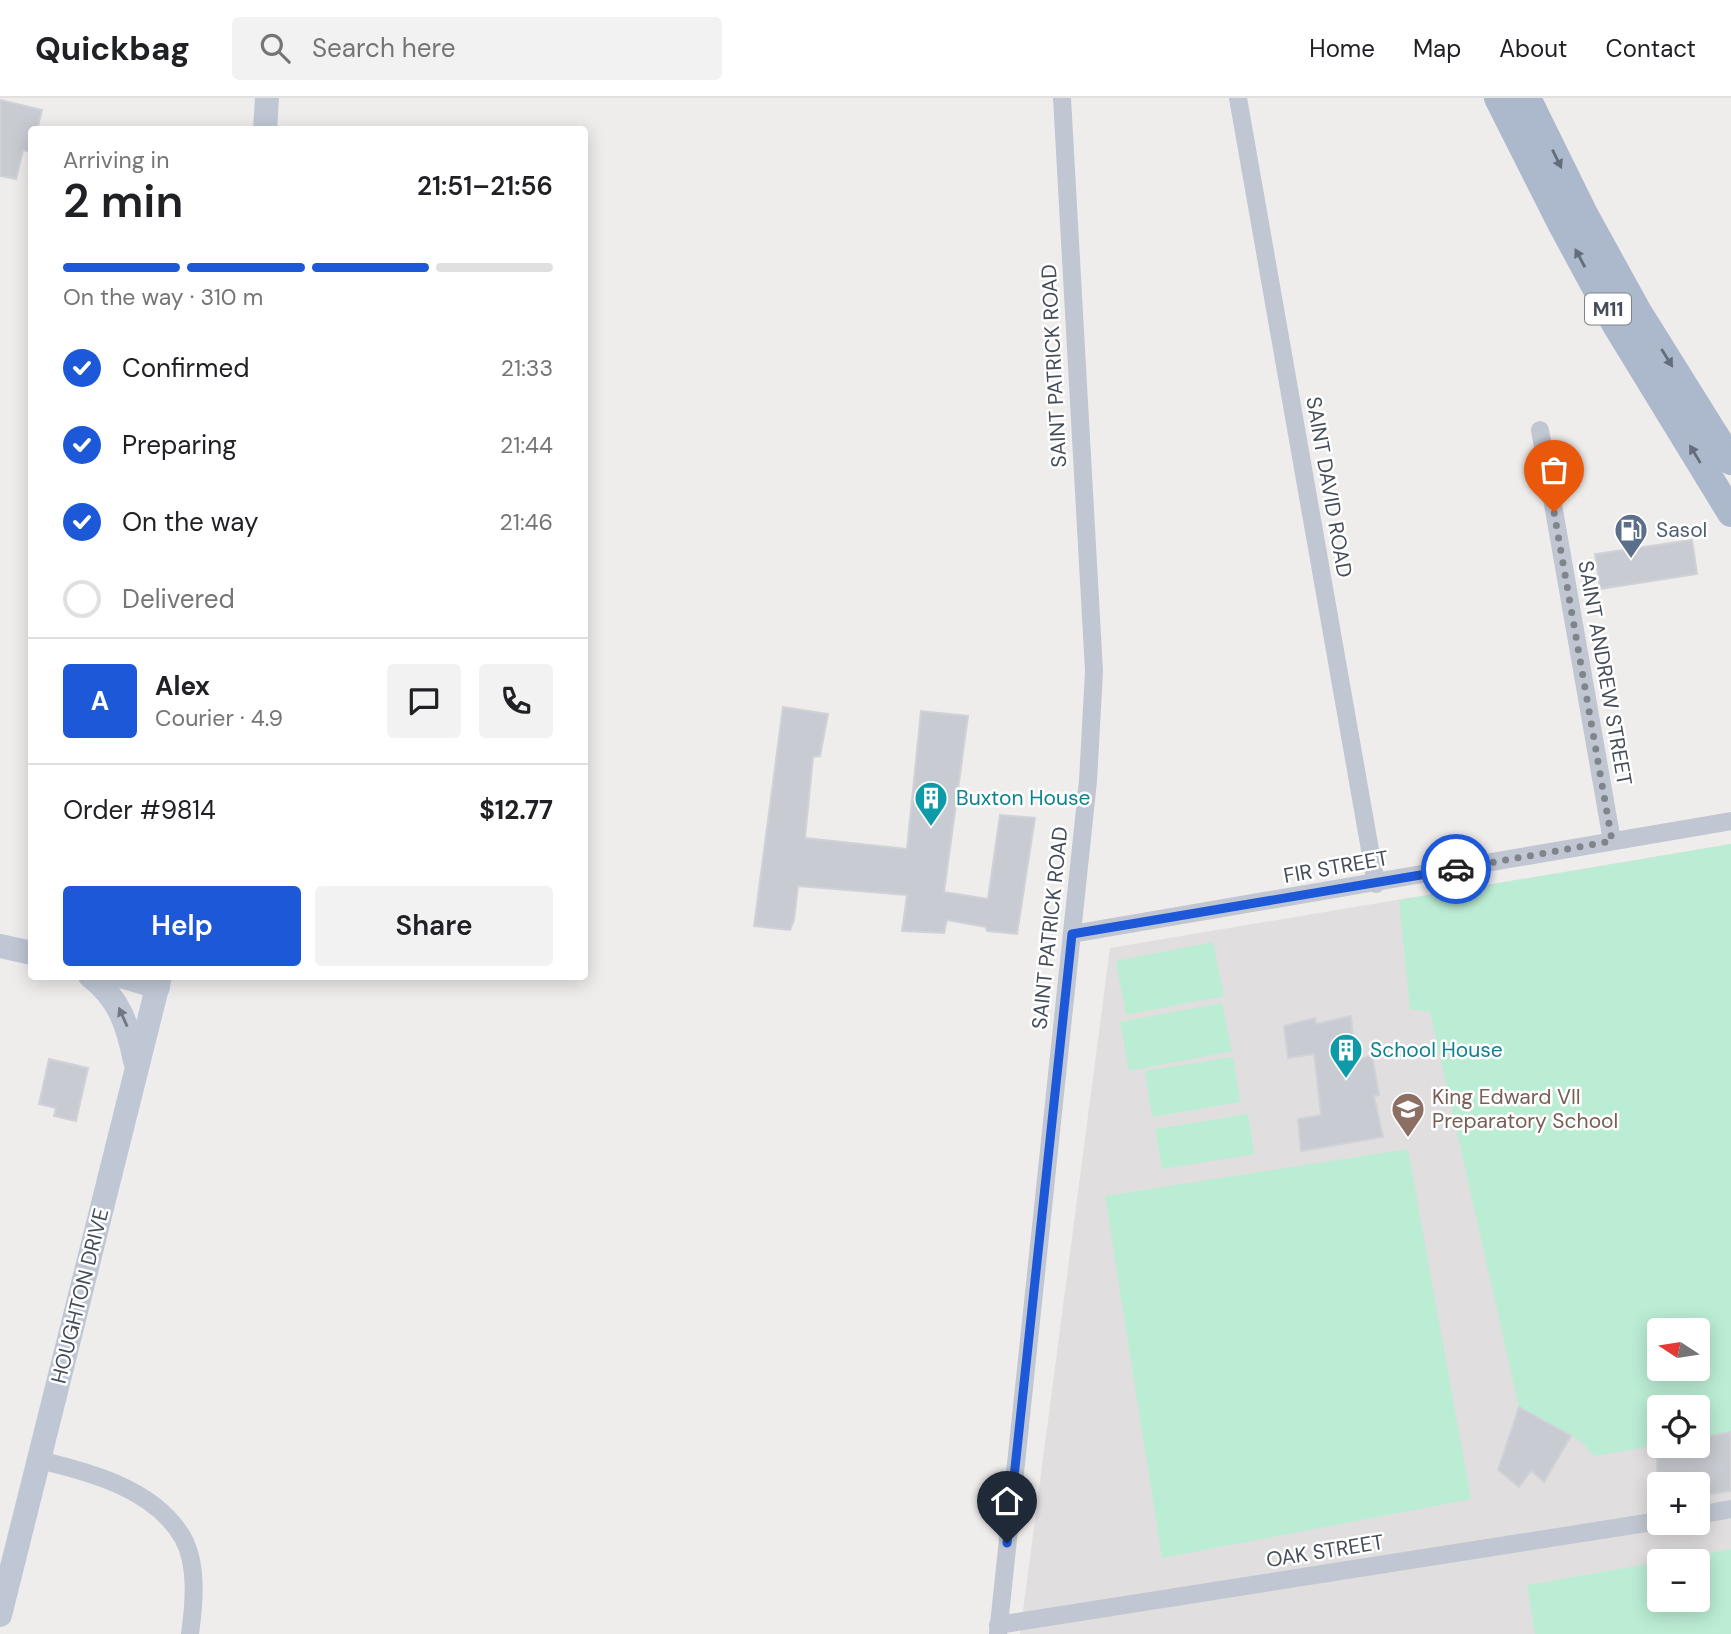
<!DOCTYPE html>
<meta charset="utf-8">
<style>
:root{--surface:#fff;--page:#f2f2f2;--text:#202124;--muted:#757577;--line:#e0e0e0;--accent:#1d58d8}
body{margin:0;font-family:"DM Sans",sans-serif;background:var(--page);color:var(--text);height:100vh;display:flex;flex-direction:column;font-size:26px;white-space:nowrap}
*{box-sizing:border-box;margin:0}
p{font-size:23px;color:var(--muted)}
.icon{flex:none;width:38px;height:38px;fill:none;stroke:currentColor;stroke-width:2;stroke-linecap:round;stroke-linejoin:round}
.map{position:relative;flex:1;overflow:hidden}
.sheet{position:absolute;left:28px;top:28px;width:560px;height:854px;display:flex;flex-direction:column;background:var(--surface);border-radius:7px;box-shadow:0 4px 18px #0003}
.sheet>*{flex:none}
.needle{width:46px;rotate:282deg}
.buttons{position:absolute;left:1647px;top:1220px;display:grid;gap:14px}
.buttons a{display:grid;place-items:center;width:63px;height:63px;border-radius:7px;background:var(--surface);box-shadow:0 4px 18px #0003;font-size:35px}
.pin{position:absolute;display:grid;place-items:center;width:60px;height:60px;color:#fff;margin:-72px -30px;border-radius:50% 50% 50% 0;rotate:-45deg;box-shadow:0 0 7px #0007}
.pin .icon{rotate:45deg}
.courier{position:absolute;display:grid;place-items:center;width:70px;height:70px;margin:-35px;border:5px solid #1d58d8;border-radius:50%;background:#fff;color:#222;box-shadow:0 2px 9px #0007}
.summary em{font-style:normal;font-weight:600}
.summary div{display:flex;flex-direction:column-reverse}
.summary{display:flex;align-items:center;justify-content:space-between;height:119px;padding:0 35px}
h1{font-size:46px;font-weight:600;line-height:52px}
.bar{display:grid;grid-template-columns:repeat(4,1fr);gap:10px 7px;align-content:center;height:84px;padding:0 35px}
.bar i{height:9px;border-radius:5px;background:var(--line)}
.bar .selected{background:var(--accent)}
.bar p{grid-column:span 4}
.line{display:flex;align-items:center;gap:18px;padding:0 35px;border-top:2px solid var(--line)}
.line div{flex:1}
.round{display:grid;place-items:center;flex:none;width:74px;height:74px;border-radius:7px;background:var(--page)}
ol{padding:0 35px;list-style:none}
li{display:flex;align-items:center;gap:21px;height:77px}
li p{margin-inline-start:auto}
li .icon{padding:7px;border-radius:50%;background:var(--accent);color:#fff;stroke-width:4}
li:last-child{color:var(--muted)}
li i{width:38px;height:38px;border:4px solid var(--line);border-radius:50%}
.action{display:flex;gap:14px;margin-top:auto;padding:14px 35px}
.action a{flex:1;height:80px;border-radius:7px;background:var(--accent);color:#fff;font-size:28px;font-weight:600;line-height:80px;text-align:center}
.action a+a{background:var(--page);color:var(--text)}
header{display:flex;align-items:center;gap:42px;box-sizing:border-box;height:98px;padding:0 35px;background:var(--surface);border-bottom:2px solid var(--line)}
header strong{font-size:33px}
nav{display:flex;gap:38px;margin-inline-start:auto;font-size:24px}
.search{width:490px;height:63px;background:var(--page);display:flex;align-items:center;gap:18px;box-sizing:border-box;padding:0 24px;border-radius:7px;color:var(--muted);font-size:26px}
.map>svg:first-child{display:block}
.education{fill:#e0dede;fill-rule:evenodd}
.green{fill:#bbedd4;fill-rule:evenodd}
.building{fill:#c9cbd2;stroke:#d0d2d8;stroke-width:2}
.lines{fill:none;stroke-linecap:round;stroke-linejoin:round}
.street{stroke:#c0c7d2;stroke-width:18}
.secondary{stroke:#bfc7d5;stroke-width:24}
.primary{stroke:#acb8cb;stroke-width:28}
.oneway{fill:#646d7b}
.oneway2{fill:#707884}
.done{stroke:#80858c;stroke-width:7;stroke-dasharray:0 12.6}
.route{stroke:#1d58d8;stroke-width:9}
.labels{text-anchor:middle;stroke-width:5;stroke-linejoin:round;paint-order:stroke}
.shield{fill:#fff;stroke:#7d828b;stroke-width:2}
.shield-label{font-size:19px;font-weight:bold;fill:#454d59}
.street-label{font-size:21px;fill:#454d59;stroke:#fff}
.service-label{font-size:21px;fill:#4e5e75;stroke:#fff;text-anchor:start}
.culture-label{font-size:21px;fill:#0d838f;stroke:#fff;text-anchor:start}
.education-label{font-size:21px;fill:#785e54;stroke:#fff;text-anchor:start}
</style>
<header>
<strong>Quickbag</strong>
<div class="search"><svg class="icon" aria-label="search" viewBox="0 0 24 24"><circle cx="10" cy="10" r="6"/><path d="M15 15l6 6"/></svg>Search here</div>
<nav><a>Home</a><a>Map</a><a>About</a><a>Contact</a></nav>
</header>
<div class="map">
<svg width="1731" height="1536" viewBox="0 0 1731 1536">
<rect width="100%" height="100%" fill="#efedec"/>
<!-- education -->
<path class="education" d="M 1731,746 L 1731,1536 L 1020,1536 L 1110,850 ZM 1659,1232 L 1698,1232 L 1698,1270 L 1659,1270 ZM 1659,1309 L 1698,1309 L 1698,1348 L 1659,1348 ZM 1659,1386 L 1698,1386 L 1698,1424 L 1659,1424 ZM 1659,1463 L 1698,1463 L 1698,1502 L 1659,1502 Z"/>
<!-- green -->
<g class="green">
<path d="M 1731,746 L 1731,1336 L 1698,1341 L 1698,1309 L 1659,1309 L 1659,1347 L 1594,1358 L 1581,1343 L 1519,1309 L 1430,914 L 1410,911 L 1399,802 ZM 1659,1232 L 1698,1232 L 1698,1270 L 1659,1270 Z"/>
<path d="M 1213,844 L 1224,898 L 1126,917 L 1116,863 Z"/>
<path d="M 1222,905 L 1232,953 L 1129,973 L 1120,924 Z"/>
<path d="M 1233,959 L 1240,1004 L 1152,1019 L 1145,973 Z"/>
<path d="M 1248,1016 L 1254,1056 L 1162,1071 L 1155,1031 Z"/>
<path d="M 1408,1051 L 1471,1401 L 1162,1460 L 1105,1098 Z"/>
<path d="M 1731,1451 L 1731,1536 L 1535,1536 L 1527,1487 L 1659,1464 L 1659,1502 L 1698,1502 L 1698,1463 L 1664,1463 Z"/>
</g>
<!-- building -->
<g class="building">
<path d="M 0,2 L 42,12 L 37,32 L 32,32 L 32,54 L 23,52 L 16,81 L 0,78 Z"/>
<path d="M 1692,442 L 1697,476 L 1600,491 L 1595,456 Z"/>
<path d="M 783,609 L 828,616 L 820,658 L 813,659 L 805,740 L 907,751 L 921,613 L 968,618 L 944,794 L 988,801 L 1000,717 L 1035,720 L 1017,836 L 987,833 L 986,829 L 947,822 L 944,835 L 902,833 L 907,797 L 798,788 L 794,822 L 790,832 L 754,828 Z"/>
<path d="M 1351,918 L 1355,964 L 1372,957 L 1379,997 L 1374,998 L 1383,1039 L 1301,1053 L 1298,1021 L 1321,1017 L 1314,956 L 1288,960 L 1284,928 L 1315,920 L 1316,926 Z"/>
<path d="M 49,961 L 88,970 L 76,1023 L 54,1018 L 56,1010 L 39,1006 Z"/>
<path d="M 1519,1309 L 1571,1338 L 1544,1384 L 1531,1373 L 1519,1389 L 1498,1372 Z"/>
<path d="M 1731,1334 L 1731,1393 L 1698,1398 L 1698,1386 L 1657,1386 L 1657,1348 L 1698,1348 L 1698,1340 Z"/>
</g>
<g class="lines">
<!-- street -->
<g class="street">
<path d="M 1238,0 L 1376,786"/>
<path d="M 1540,332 L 1612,743"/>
<path d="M 1072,836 L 1731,723"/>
<path d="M 39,1362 C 90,1374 155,1391 183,1440 C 198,1467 194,1507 190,1536"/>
<path d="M 1698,1417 L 1731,1411"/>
<path d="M 998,1527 L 1659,1423"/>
<path d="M 998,1536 L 1088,683 L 1094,573 L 1062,0"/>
</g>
<!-- secondary -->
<g class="secondary">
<path d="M 265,32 L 267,0"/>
<path d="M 0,848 L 32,855"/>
<path d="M 90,878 C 120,901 128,928 135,963"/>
<path d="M 121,878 L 158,889"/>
<path d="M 0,1517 L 160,878"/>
</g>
<!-- primary -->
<g class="primary">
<path d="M 1498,0 L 1561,125 L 1616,227 L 1731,415"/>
<path d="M 1527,0 L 1584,116 L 1638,214 L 1731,363"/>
</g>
</g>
<!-- one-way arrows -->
<defs><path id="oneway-solid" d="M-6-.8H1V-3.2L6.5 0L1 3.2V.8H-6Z" transform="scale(1.75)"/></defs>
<g class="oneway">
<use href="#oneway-solid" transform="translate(1557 61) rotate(64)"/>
<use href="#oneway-solid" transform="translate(1580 160) rotate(-118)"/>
<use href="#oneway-solid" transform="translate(1667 260) rotate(58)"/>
<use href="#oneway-solid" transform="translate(1695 356) rotate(-121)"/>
</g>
<use class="oneway2" href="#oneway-solid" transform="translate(123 919) rotate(-114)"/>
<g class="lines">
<!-- done -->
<path class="done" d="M 1456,771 L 1612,743 L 1554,414"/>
<!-- route -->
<path class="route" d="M 1007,1445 L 1072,836 L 1456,771"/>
</g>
<!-- icons -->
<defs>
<symbol id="fuel-pin" viewBox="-11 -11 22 30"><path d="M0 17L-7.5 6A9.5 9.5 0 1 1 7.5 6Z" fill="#5c6f8a" stroke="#fff"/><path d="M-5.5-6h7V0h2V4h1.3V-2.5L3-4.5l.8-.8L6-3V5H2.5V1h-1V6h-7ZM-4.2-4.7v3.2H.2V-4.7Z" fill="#fff"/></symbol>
<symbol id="building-pin" viewBox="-11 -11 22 30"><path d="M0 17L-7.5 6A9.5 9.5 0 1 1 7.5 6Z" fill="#0f9aa8" stroke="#fff"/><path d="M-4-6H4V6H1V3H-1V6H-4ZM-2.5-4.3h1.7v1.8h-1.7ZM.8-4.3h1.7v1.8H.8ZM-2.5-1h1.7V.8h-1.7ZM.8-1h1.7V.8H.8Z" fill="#fff"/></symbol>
<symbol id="school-pin" viewBox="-11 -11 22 30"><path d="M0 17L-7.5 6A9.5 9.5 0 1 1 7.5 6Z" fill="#8d6e63" stroke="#fff"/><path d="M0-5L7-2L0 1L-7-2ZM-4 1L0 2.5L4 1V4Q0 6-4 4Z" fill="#fff"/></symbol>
</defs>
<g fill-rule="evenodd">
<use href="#fuel-pin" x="1612" y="413" width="38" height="52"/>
<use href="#building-pin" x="912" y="681" width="38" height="52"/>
<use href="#building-pin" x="1327" y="933" width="38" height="52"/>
<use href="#school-pin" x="1389" y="992" width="38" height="52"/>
</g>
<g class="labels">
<!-- shield labels -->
<rect class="shield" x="1585" y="195.5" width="46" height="31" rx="5"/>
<g class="shield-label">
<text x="1608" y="218">M11</text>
</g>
<!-- street labels -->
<g class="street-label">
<text transform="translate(1054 268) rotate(-93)" y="7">SAINT PATRICK ROAD</text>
<text transform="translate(1329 389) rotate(80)" y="7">SAINT DAVID ROAD</text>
<text transform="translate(1605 575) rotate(80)" y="7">SAINT ANDREW STREET</text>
<text transform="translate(1336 769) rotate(-10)" y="7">FIR STREET</text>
<text transform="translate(1050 830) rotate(-84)" y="7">SAINT PATRICK ROAD</text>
<text transform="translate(80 1198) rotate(-76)" y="7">HOUGHTON DRIVE</text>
<text transform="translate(1325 1453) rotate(-9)" y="7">OAK STREET</text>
</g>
<!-- service labels -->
<g class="service-label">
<text x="1656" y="439">Sasol</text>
</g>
<!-- culture labels -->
<g class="culture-label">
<text x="956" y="707">Buxton House</text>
<text x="1370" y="959">School House</text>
</g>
<!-- education labels -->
<g class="education-label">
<text x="1432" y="1006">King Edward VII<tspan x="1432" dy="24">Preparatory School</tspan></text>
</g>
</g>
</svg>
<div class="buttons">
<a><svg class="needle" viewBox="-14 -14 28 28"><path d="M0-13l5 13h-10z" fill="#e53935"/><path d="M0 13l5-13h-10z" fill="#757577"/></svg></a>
<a><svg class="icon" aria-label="locate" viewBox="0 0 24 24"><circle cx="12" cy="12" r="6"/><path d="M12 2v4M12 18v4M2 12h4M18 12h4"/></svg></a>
<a>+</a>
<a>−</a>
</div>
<div class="pin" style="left:1554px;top:414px;background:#ea580c"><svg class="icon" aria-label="bag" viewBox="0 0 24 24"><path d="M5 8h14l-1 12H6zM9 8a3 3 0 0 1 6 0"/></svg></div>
<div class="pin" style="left:1007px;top:1445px;background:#1f2937"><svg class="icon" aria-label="home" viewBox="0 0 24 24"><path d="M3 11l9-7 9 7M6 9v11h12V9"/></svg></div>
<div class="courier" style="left:1456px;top:771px"><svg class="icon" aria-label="car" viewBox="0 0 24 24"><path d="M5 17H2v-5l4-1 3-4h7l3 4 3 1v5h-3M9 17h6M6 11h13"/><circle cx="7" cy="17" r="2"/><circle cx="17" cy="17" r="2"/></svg></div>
<section class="sheet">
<div class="summary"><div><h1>2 min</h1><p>Arriving in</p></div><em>21:51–21:56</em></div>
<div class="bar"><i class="selected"></i><i class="selected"></i><i class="selected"></i><i></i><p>On the way · 310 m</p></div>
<ol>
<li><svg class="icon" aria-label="check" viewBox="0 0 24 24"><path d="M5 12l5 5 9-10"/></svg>Confirmed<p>21:33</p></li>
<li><svg class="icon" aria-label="check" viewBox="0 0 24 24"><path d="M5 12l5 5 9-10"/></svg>Preparing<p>21:44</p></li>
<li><svg class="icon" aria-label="check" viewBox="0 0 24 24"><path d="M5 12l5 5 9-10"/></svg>On the way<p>21:46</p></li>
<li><i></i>Delivered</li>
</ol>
<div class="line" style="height:126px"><b class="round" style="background:var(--accent);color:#fff">A</b><div><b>Alex</b><p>Courier · 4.9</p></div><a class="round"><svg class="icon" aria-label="chat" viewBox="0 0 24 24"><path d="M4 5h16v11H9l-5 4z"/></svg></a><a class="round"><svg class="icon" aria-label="phone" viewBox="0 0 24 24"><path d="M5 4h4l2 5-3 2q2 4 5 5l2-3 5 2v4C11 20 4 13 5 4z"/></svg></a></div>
<div class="line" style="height:91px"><div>Order #9814</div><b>$12.77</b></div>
<div class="action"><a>Help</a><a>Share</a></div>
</section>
</div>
